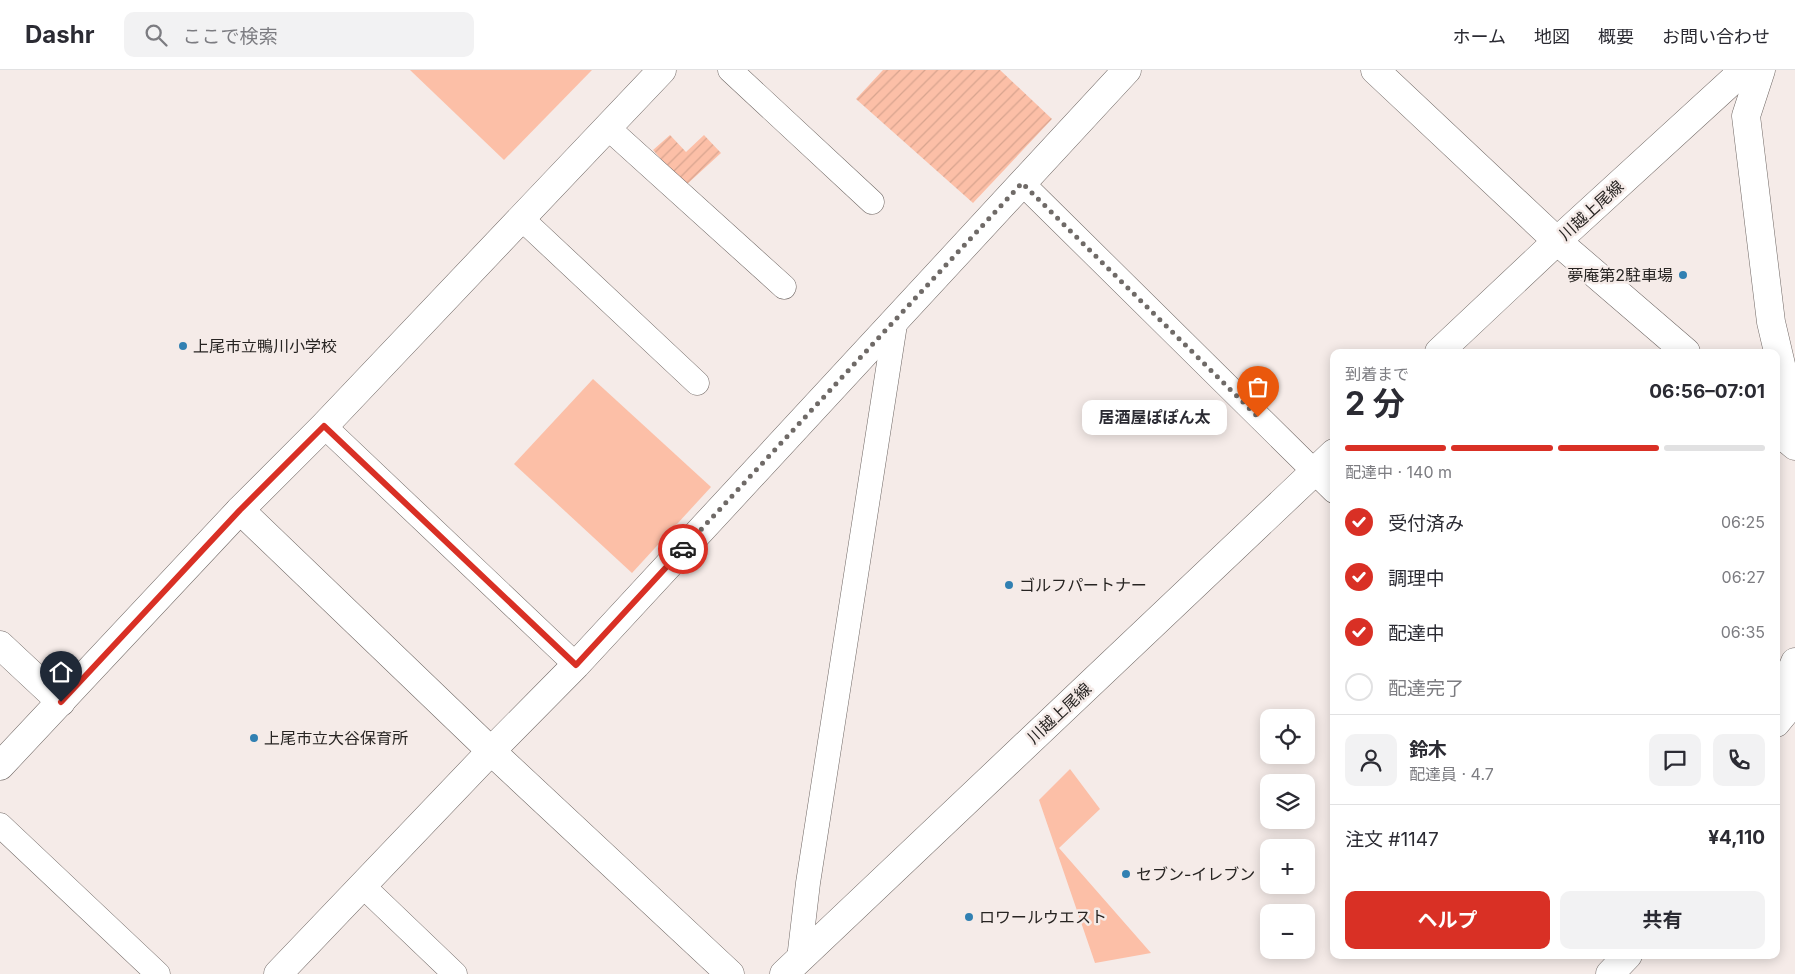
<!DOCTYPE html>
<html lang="ja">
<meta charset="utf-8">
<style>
:root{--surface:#fff;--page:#f2f2f3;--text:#2b2b33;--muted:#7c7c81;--line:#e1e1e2;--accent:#d93025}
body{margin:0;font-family:Inter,"Noto Sans JP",sans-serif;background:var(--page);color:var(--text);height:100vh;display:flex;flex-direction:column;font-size:19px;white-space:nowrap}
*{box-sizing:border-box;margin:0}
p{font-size:16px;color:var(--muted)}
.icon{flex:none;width:28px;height:28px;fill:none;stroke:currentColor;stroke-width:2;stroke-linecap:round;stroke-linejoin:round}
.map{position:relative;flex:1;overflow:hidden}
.drawer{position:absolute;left:1330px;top:279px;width:450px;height:610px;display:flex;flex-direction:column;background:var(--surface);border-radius:10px;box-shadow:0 2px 12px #0003}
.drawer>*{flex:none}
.tools{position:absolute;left:1260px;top:639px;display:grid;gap:10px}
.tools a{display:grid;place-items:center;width:55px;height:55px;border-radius:10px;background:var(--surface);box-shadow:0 2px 12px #0003;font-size:25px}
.pin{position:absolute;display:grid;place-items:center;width:42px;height:42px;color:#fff;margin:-51px -21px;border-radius:50% 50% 50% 0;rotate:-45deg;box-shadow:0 0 5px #0007}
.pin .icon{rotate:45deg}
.courier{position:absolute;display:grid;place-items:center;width:50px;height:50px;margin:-25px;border:4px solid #d93025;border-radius:50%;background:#fff;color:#222;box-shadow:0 1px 6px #0007}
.bubble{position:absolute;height:35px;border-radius:10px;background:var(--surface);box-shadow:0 2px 12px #0003;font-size:16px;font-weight:700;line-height:35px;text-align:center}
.headline em{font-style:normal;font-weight:700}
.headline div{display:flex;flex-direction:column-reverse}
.headline{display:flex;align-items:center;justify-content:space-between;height:85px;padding:0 15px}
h1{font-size:32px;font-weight:700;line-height:38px}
.bar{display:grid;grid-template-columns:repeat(4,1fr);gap:8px 5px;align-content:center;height:60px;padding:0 15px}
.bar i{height:6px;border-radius:4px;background:var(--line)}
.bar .on{background:var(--accent)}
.bar p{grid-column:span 4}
.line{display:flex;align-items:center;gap:12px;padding:0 15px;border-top:1px solid var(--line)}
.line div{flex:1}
.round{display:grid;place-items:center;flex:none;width:52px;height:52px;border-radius:10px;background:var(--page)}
ol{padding:0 15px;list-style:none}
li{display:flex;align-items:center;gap:15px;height:55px}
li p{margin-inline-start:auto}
li .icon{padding:5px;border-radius:50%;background:var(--accent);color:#fff;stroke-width:4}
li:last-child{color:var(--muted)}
li i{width:28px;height:28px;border:2px solid var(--line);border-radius:50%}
.cta{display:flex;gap:10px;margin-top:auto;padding:10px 15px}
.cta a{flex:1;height:58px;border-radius:10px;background:var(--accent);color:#fff;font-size:20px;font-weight:700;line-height:58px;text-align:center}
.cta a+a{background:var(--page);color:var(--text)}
header{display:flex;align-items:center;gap:30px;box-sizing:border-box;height:70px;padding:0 25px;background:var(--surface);border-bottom:1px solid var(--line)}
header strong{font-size:24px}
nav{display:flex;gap:28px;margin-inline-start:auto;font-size:18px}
.search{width:350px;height:45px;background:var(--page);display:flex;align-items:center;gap:12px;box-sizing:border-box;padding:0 18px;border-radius:10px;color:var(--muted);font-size:19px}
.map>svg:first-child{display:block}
.green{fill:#fcbfa7}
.garden{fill:url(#garden-furrows)}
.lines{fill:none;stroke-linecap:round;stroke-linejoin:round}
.service-casing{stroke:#6f6764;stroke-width:25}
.minor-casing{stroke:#6f6764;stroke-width:29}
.tertiary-casing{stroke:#6f6764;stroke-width:29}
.primary-casing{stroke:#6f6764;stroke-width:29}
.service{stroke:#fff;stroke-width:24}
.minor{stroke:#fff;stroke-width:28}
.tertiary{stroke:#fff;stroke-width:28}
.primary{stroke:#fff;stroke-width:28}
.done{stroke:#6f6a67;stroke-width:5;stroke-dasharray:0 9}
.route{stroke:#d93025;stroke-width:6}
.poi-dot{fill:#3180b2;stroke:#f5ebe8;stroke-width:2}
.labels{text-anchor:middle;stroke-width:5;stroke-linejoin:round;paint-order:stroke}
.street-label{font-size:16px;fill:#272422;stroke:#f5ebe8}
.poi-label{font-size:16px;fill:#272422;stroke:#f5ebe8;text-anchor:start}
</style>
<header>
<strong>Dashr</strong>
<div class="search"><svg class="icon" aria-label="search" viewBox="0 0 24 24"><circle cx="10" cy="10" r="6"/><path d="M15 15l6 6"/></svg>ここで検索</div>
<nav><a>ホーム</a><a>地図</a><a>概要</a><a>お問い合わせ</a></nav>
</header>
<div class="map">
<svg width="1795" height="904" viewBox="0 0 1795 904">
<defs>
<pattern id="garden-furrows" width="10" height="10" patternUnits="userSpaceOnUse" patternTransform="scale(1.25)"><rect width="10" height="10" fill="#fcbfa7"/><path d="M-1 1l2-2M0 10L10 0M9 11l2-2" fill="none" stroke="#d8a48f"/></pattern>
</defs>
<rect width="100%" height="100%" fill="#f5ebe8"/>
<!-- green -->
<g class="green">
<path d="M 410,0 L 592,0 L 504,90 Z"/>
<path d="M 593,309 L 711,417 L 632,503 L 514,394 Z"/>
<path d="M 1070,699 L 1100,739 L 1059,778 L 1151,883 L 1095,893 L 1039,730 Z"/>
</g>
<!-- garden -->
<g class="garden">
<path d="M 883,0 L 1000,0 L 1052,49 L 973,133 L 856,29 Z"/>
<path d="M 670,65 L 686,82 L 704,65 L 721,83 L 685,116 L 653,80 Z"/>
</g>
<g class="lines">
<defs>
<g id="service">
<path d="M 730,0 L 872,132"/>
<path d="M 607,57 L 784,217"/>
<path d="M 1022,113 L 1334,421"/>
<path d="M 521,148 L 697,313"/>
<path d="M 324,356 L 576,595"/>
<path d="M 0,755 L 158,904"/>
<path d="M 363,816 L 455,904"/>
<path d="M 799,889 L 808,813 L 896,248"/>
</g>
<g id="minor">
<path d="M 1375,0 L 1557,171 L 1686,282"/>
<path d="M 1776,360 L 1795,376"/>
<path d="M 240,440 L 491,681 L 730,904"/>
<path d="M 0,575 L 61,632"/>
<path d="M 1776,653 L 1795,630"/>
<path d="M 0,696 L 240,440 L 324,356 L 662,0"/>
<path d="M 278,904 L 491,681 L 576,595 L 1127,0"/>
</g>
<g id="tertiary">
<path d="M 1761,0 L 1746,46 L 1771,252 L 1795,354"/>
<path d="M 1776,639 L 1795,592"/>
<path d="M 1610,904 L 1628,885"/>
</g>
<g id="primary">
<path d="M 1439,282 L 1557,171 L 1744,0"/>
<path d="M 784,904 L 1334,383"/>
</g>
</defs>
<!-- service casing -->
<use href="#service" class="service-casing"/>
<!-- minor casing -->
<use href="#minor" class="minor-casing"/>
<!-- tertiary casing -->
<use href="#tertiary" class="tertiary-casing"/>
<!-- primary casing -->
<use href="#primary" class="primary-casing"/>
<!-- service -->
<use href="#service" class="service"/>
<!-- minor -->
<use href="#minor" class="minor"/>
<!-- tertiary -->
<use href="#tertiary" class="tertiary"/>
<!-- primary -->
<use href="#primary" class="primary"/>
</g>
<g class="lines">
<!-- done -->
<path class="done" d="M 683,479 L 1022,113 L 1258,347"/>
<!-- route -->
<path class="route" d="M 61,632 L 240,440 L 324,356 L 576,595 L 683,479"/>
</g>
<!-- markers -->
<g class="poi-dot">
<circle cx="1683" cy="205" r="5"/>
<circle cx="183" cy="276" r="5"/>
<circle cx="1009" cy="515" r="5"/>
<circle cx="254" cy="668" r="5"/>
<circle cx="1126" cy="804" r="5"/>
<circle cx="969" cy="847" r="5"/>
</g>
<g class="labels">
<!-- street labels -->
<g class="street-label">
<text transform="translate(1591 140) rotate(-42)" y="6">川越上尾線</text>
<text transform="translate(1059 643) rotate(-43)" y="6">川越上尾線</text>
</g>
<!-- poi labels -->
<g class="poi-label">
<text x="1673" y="211" text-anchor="end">夢庵第2駐車場</text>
<text x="193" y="282">上尾市立鴨川小学校</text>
<text x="1019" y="521">ゴルフパートナー</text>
<text x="264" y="674">上尾市立大谷保育所</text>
<text x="1136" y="810">セブン-イレブン</text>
<text x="979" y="853">ロワールウエスト</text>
</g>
</g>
</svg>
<div class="tools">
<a><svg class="icon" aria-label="locate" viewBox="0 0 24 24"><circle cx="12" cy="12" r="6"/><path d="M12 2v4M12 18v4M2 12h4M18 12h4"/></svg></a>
<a><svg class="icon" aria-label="layers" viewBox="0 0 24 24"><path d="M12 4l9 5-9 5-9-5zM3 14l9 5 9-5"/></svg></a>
<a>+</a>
<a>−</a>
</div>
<div class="pin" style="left:1258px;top:347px;background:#ea580c"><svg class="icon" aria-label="bag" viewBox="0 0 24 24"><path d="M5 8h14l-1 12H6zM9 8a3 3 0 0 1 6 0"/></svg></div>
<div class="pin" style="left:61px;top:632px;background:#1f2937"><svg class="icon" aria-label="home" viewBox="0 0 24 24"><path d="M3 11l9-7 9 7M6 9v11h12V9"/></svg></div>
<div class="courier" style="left:683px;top:479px"><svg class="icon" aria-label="car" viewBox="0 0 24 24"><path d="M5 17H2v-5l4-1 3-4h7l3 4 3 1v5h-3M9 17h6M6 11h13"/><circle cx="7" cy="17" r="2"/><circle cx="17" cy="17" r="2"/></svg></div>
<div class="bubble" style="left:1082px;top:330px;width:145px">居酒屋ぽぽん太</div>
<section class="drawer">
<div class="headline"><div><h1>2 分</h1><p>到着まで</p></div><em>06:56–07:01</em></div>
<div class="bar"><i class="on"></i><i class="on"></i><i class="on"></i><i></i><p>配達中 · 140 m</p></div>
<ol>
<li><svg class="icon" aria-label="check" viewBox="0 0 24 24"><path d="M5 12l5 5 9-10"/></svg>受付済み<p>06:25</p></li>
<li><svg class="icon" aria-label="check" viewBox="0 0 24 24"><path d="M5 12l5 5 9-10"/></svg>調理中<p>06:27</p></li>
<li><svg class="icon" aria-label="check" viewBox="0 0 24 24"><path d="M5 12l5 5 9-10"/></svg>配達中<p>06:35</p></li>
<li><i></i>配達完了</li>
</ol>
<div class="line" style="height:90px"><a class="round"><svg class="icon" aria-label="person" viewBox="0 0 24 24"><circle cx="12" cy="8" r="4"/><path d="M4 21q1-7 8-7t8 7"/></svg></a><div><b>鈴木</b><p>配達員 · 4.7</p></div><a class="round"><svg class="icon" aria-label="chat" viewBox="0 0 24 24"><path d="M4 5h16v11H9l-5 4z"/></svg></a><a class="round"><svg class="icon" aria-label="phone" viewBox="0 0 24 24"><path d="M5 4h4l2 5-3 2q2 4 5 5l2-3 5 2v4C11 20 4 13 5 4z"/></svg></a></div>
<div class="line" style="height:65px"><div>注文 #1147</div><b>¥4,110</b></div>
<div class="cta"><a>ヘルプ</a><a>共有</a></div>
</section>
</div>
